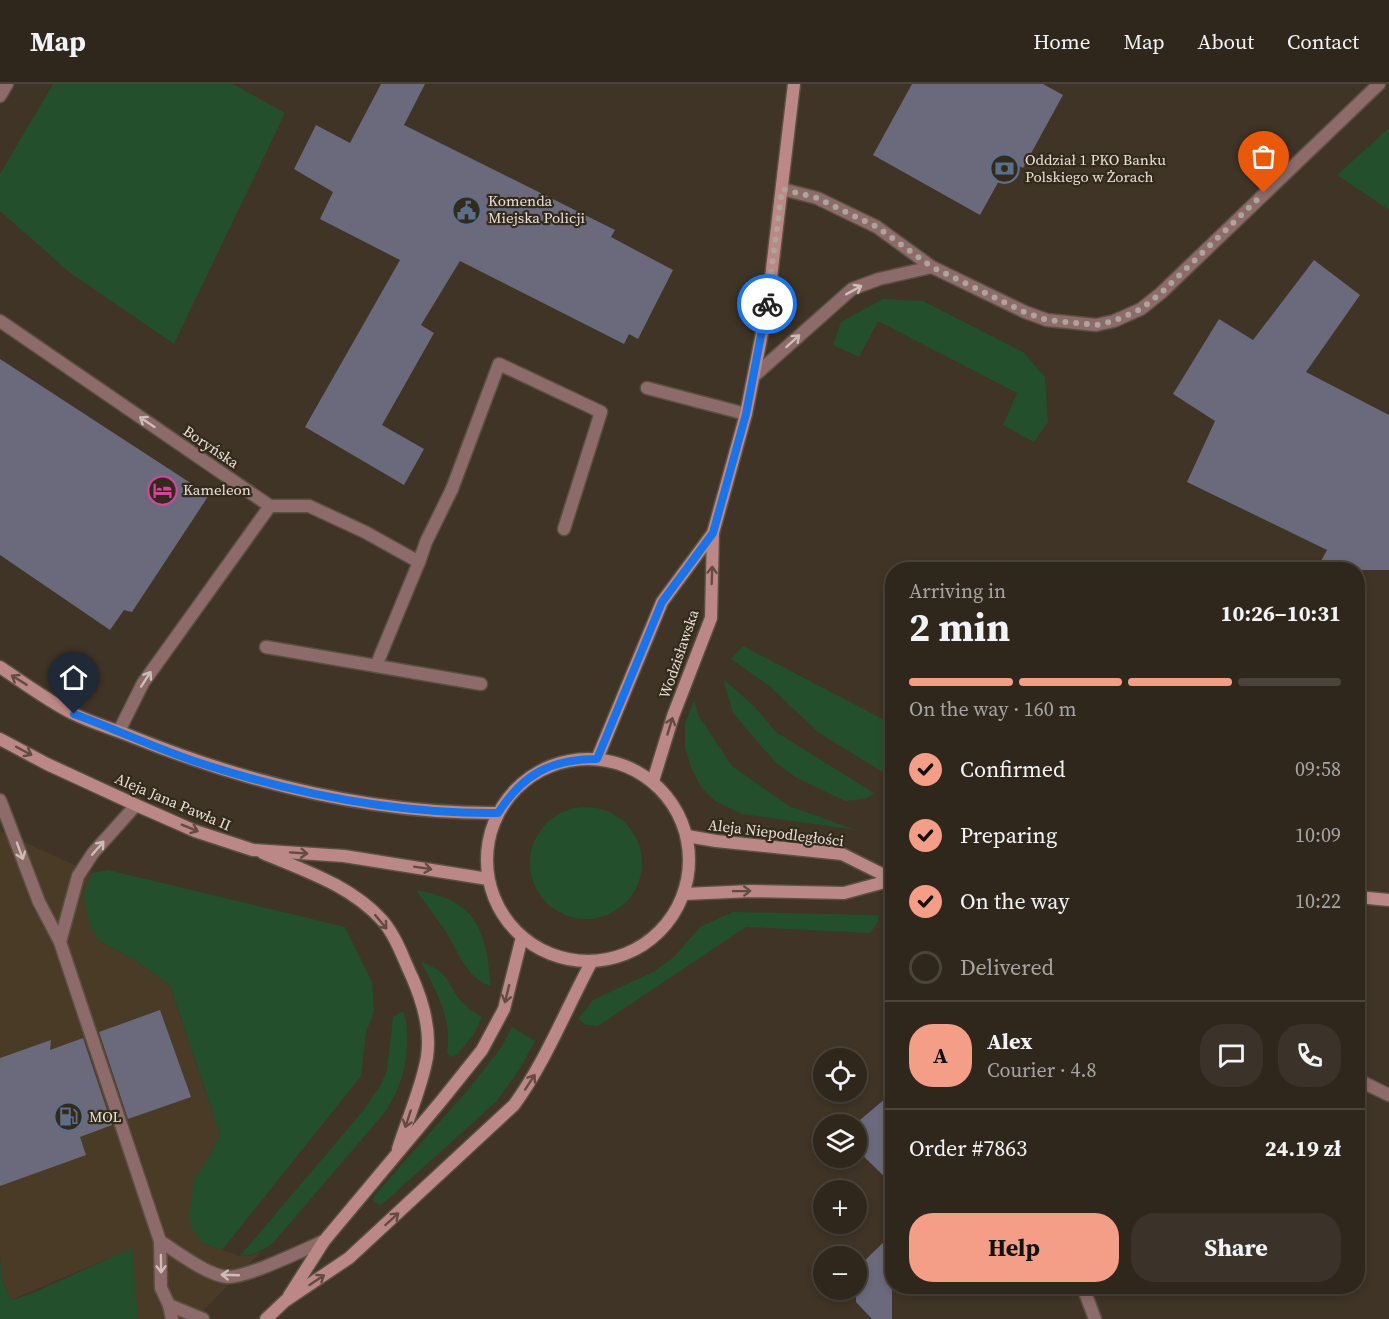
<!DOCTYPE html>
<meta charset="utf-8">
<style>
:root{--surface:#2f271c;--page:#3b3329;--text:#f1f3f6;--muted:#a7a5a3;--line:#4a443b;--accent:#f49e87}
body{margin:0;font-family:"Source Serif 4",serif;background:var(--page);color:var(--text);height:100vh;display:flex;flex-direction:column;font-size:22px;white-space:nowrap}
*{box-sizing:border-box;margin:0}
p{font-size:20px;color:var(--muted)}
.icon{flex:none;width:33px;height:33px;fill:none;stroke:currentColor;stroke-width:2;stroke-linecap:round;stroke-linejoin:round}
.map{position:relative;flex:1;overflow:hidden}
.details{position:absolute;left:885px;top:478px;width:480px;height:732px;display:flex;flex-direction:column;background:var(--surface);border-radius:24px;box-shadow:0 3px 9px #0003,0 0 0 2px var(--line)}
.details>*{flex:none}
.controls{position:absolute;left:813px;top:964px;display:grid;gap:12px}
.controls a{display:grid;place-items:center;width:54px;height:54px;border-radius:50%;background:var(--surface);box-shadow:0 3px 9px #0003,0 0 0 2px var(--line);font-size:30px}
.pin{position:absolute;display:grid;place-items:center;width:51px;height:51px;color:#fff;margin:-62px -26px;border-radius:50% 50% 50% 0;rotate:-45deg;box-shadow:0 0 6px #0007}
.pin .icon{rotate:45deg}
.courier{position:absolute;display:grid;place-items:center;width:60px;height:60px;margin:-30px;border:4px solid #1a73e8;border-radius:50%;background:#fff;color:#222;box-shadow:0 2px 8px #0007}
.head em{font-style:normal;font-weight:700}
.head div{display:flex;flex-direction:column-reverse}
.head{display:flex;align-items:center;justify-content:space-between;height:102px;padding:0 24px}
h1{font-size:39px;font-weight:700;line-height:45px}
.bar{display:grid;grid-template-columns:repeat(4,1fr);gap:9px 6px;align-content:center;height:72px;padding:0 24px}
.bar i{height:8px;border-radius:4px;background:var(--line)}
.bar .current{background:var(--accent)}
.bar p{grid-column:span 4}
.line{display:flex;align-items:center;gap:15px;padding:0 24px;border-top:2px solid var(--line)}
.line div{flex:1}
.round{display:grid;place-items:center;flex:none;width:63px;height:63px;border-radius:24px;background:var(--page)}
ol{padding:0 24px;list-style:none}
li{display:flex;align-items:center;gap:18px;height:66px}
li p{margin-inline-start:auto}
li .icon{padding:6px;border-radius:50%;background:var(--accent);color:#111;stroke-width:4}
li:last-child{color:var(--muted)}
li i{width:33px;height:33px;border:3px solid var(--line);border-radius:50%}
.primary-button{display:flex;gap:12px;margin-top:auto;padding:12px 24px}
.primary-button a{flex:1;height:69px;border-radius:24px;background:var(--accent);color:#111;font-size:24px;font-weight:700;line-height:69px;text-align:center}
.primary-button a+a{background:var(--page);color:var(--text)}
header{display:flex;align-items:center;gap:36px;box-sizing:border-box;height:84px;padding:0 30px;background:var(--surface);border-bottom:2px solid var(--line)}
header strong{font-size:28px}
nav{display:flex;gap:33px;margin-inline-start:auto;font-size:21px}
.map>svg:first-child{display:block}
.built{fill:#493b26}
.green{fill:#234f2c}
.building{fill:#6a6a7c}
.lines{fill:none;stroke-linecap:round;stroke-linejoin:round}
.lane-casing{stroke:#5a5042;stroke-width:15}
.street-casing{stroke:#5a5042;stroke-width:15}
.secondary-casing{stroke:#5a5042;stroke-width:15}
.lane{stroke:#8c6b6a;stroke-width:12}
.street{stroke:#8c6b6a;stroke-width:12}
.secondary{stroke:#bc8887;stroke-width:12}
.oneway{stroke:#ccbeb7}
.oneway2{stroke:#644b41}
.done{stroke:#ada49a;stroke-width:6;stroke-dasharray:0 10.8}
.route{stroke:#1a73e8;stroke-width:8}
.labels{text-anchor:middle;stroke-width:4.5;stroke-linejoin:round;paint-order:stroke}
.poi-label{font-size:15px;fill:#e8e1d8;stroke:#342a1c;text-anchor:start}
.street-label{font-size:15px;fill:#e8e1d8;stroke:#342a1c}
</style>
<header>
<strong>Map</strong>
<nav><a>Home</a><a>Map</a><a>About</a><a>Contact</a></nav>
</header>
<div class="map">
<svg width="1389" height="1235" viewBox="0 0 1389 1235">
<rect width="100%" height="100%" fill="#3f3426"/>
<!-- built -->
<path class="built" d="M 0,747 L 92,789 L 83,813 L 99,857 L 133,875 L 170,901 L 220,1050 L 209,1073 L 203,1159 L 240,1172 L 249,1172 L 261,1168 L 195,1235 L 138,1235 L 131,1165 L 11,1216 L 2,1196 L 0,1169 Z"/>
<!-- green -->
<g class="green">
<path d="M 53,0 L 233,0 L 285,29 L 174,260 L 69,188 L 0,127 L 0,90 Z"/>
<path d="M 1389,44 L 1389,126 L 1337,91 Z"/>
<path d="M 883,215 L 923,217 L 1023,268 L 1045,293 L 1048,338 L 1034,358 L 1003,341 L 1017,309 L 878,237 L 859,273 L 833,261 L 841,238 Z"/>
<path d="M 743,562 L 892,640 L 892,685 L 889,692 L 819,649 L 768,601 L 731,575 Z"/>
<path d="M 723,595 L 753,621 L 776,648 L 874,709 L 865,715 L 845,717 L 795,693 L 775,678 L 733,629 Z"/>
<path d="M 694,615 L 698,631 L 732,682 L 789,722 L 856,746 L 742,730 L 715,717 L 701,703 L 691,683 L 685,664 L 685,640 Z"/>
<circle cx="586" cy="779" r="56"/>
<path d="M 108,786 L 345,843 L 372,898 L 374,927 L 366,949 L 361,992 L 222,1166 L 203,1159 L 190,1142 L 189,1130 L 194,1096 L 209,1073 L 220,1050 L 170,901 L 133,875 L 99,857 L 91,844 L 83,812 L 92,789 Z"/>
<path d="M 416,806 C 477,816 486,846 491,902 C 466,895 458,866 444,845 C 435,832 425,819 416,806 Z"/>
<path d="M 733,828 L 879,831 L 878,838 L 870,849 L 746,843 L 598,942 L 586,941 L 578,935 L 593,916 L 653,888 L 674,873 L 700,843 Z"/>
<path d="M 421,878 C 454,889 445,903 466,922 C 470,926 477,930 482,933 L 474,950 L 457,971 L 450,973 L 447,968 C 453,936 435,905 421,878 Z"/>
<path d="M 403,927 C 407,937 407,944 407,955 C 407,984 401,1002 386,1027 L 272,1160 C 261,1167 253,1172 240,1172 L 362,1028 L 380,1002 L 387,986 L 393,933 Z"/>
<path d="M 512,943 L 535,957 L 519,986 L 496,1018 L 387,1116 L 381,1121 L 374,1118 L 374,1112 L 467,1007 L 502,962 Z"/>
<path d="M 132,1164 L 138,1235 L 0,1235 L 0,1169 L 2,1196 L 11,1216 L 33,1209 Z"/>
</g>
<!-- building -->
<g class="building">
<path d="M 381,0 L 425,0 L 404,41 L 615,146 L 611,153 L 673,186 L 638,255 L 629,250 L 624,260 L 460,177 L 421,241 L 434,249 L 382,341 L 424,365 L 404,401 L 305,343 L 400,176 L 320,135 L 333,108 L 294,85 L 316,41 L 350,59 Z"/>
<path d="M 912,0 L 1043,0 L 1063,11 L 1023,84 L 1010,77 L 980,131 L 873,71 Z"/>
<path d="M 1314,176 L 1360,211 L 1306,288 L 1389,331 L 1389,486 L 1316,486 L 1327,466 L 1187,398 L 1215,337 L 1173,310 L 1219,235 L 1253,256 Z"/>
<path d="M 0,275 L 209,411 L 132,528 L 124,526 L 110,546 L 0,471 Z"/>
<path d="M 160,926 L 191,1013 L 128,1035 L 99,948 Z"/>
<path d="M 83,954 L 112,1041 L 80,1053 L 86,1071 L 0,1102 L 0,974 L 51,956 L 50,966 Z"/>
<path d="M 892,1009 L 892,1100 L 856,1065 L 856,1041 L 854,1041 Z"/>
<path d="M 892,1150 L 892,1235 L 872,1235 L 856,1218 L 856,1185 Z"/>
</g>
<g class="lines">
<defs>
<g id="lane">
<path d="M 0,12 L 7,0"/>
<path d="M 647,304 L 746,330"/>
<path d="M 452,405 L 499,280 L 601,328 L 564,445"/>
<path d="M 266,563 L 481,600"/>
<path d="M 0,716 L 39,818 L 60,858 L 160,1157 L 161,1204 L 169,1221 L 172,1235"/>
<path d="M 60,858 L 78,792 L 93,769 L 136,721"/>
<path d="M 160,1157 C 177,1168 207,1191 227,1193 C 247,1194 303,1166 324,1157"/>
<path d="M 169,1221 L 203,1235"/>
</g>
<g id="street">
<path d="M 782,105 L 817,114 L 877,143 L 932,183 L 1025,228 L 1047,236 L 1096,241 L 1114,237 L 1141,225 L 1161,209 L 1379,0"/>
<path d="M 0,237 L 270,422 L 143,599 L 119,647"/>
<path d="M 754,292 L 852,205 L 879,195 L 932,183"/>
<path d="M 270,422 L 309,422 L 365,448 L 419,478 L 376,582"/>
<path d="M 419,478 L 426,458 L 452,405"/>
<path d="M 1358,996 L 1389,1011"/>
<path d="M 1083,1203 L 1095,1235"/>
</g>
<g id="secondary">
<path d="M 0,583 C 24,599 48,617 74,630 C 92,639 114,645 133,653 C 250,700 372,730 498,729"/>
<path d="M 0,655 L 47,680 L 136,721 L 195,747 L 253,766 L 344,772 L 488,795"/>
<circle cx="588" cy="776" r="101"/>
<path d="M 597,675 L 662,518 L 713,449"/>
<path d="M 653,697 L 673,632 L 711,534 L 713,449 L 746,330 L 768,219 L 794,0"/>
<path d="M 687,752 L 716,757 L 842,770 L 892,795"/>
<path d="M 263,769 C 305,787 350,801 382,836 C 396,852 403,874 412,893 C 423,918 431,946 427,973 C 422,1003 407,1036 398,1065"/>
<path d="M 684,810 L 752,807 L 844,809 L 892,796"/>
<path d="M 1358,813 L 1389,816"/>
<path d="M 289,1212 L 324,1157 L 442,1016 L 482,966 L 504,925 L 522,853"/>
<path d="M 266,1235 L 285,1217 L 349,1174 L 514,1021 C 546,977 566,925 592,877"/>
</g>
</defs>
<!-- lane casing -->
<use href="#lane" class="lane-casing"/>
<!-- street casing -->
<use href="#street" class="street-casing"/>
<!-- secondary casing -->
<use href="#secondary" class="secondary-casing"/>
<!-- lane -->
<use href="#lane" class="lane"/>
<!-- street -->
<use href="#street" class="street"/>
<!-- secondary -->
<use href="#secondary" class="secondary"/>
</g>
<!-- one-way arrows -->
<defs><path id="oneway-shaft" d="M-6 0H5M1.5-3L5.5 0L1.5 3" fill="none" stroke-width="1.6" stroke-linecap="round" stroke-linejoin="round" transform="scale(1.5)"/></defs>
<g class="oneway">
<use href="#oneway-shaft" transform="translate(854 206) rotate(-29)"/>
<use href="#oneway-shaft" transform="translate(793 257) rotate(-42)"/>
<use href="#oneway-shaft" transform="translate(147 338) rotate(-146)"/>
<use href="#oneway-shaft" transform="translate(146 595) rotate(-57)"/>
<use href="#oneway-shaft" transform="translate(98 764) rotate(-49)"/>
<use href="#oneway-shaft" transform="translate(20 767) rotate(70)"/>
<use href="#oneway-shaft" transform="translate(161 1180) rotate(89)"/>
<use href="#oneway-shaft" transform="translate(230 1191) rotate(-178)"/>
</g>
<g class="oneway2">
<use href="#oneway-shaft" transform="translate(712 491) rotate(-88)"/>
<use href="#oneway-shaft" transform="translate(19 596) rotate(-148)"/>
<use href="#oneway-shaft" transform="translate(670 642) rotate(-73)"/>
<use href="#oneway-shaft" transform="translate(24 667) rotate(28)"/>
<use href="#oneway-shaft" transform="translate(190 744) rotate(22)"/>
<use href="#oneway-shaft" transform="translate(299 769) rotate(4)"/>
<use href="#oneway-shaft" transform="translate(423 784) rotate(9)"/>
<use href="#oneway-shaft" transform="translate(742 807) rotate(-1)"/>
<use href="#oneway-shaft" transform="translate(381 838) rotate(50)"/>
<use href="#oneway-shaft" transform="translate(507 910) rotate(104)"/>
<use href="#oneway-shaft" transform="translate(530 998) rotate(-57)"/>
<use href="#oneway-shaft" transform="translate(408 1035) rotate(108)"/>
<use href="#oneway-shaft" transform="translate(392 1135) rotate(-42)"/>
<use href="#oneway-shaft" transform="translate(317 1196) rotate(-34)"/>
</g>
<g class="lines">
<!-- done -->
<path class="done" d="M 767,220 L 782,105 L 817,114 L 877,143 L 932,183 L 1024,228 L 1047,236 L 1096,241 L 1114,237 L 1141,225 L 1161,209 L 1264,109"/>
<!-- route -->
<path class="route" d="M 74,630 C 115,645 155,664 197,678 C 294,710 396,730 498,729 C 523,690 551,675 597,675 L 662,518 L 713,449 L 746,330 L 767,220"/>
</g>
<!-- icons -->
<defs>
<symbol id="bank-ring" viewBox="-11 -11 22 22"><circle r="9.5" fill="#342a1c" stroke="#5c6f8a" stroke-width="1.5"/><path d="M-6-4H6V4H-6ZM0-2.3a2.3 2.3 0 1 0 0 4.6a2.3 2.3 0 1 0 0-4.6Z" fill="#5c6f8a"/></symbol>
<symbol id="civic-ring" viewBox="-11 -11 22 22"><circle r="9.5" fill="#342a1c" stroke="#5c6f8a" stroke-width="1.5"/><path d="M-.6-6.5H3V-4.5H.6V-3L4-1V1h2V6H-6V1h2V-1L-.6-3ZM-1.2 2.5V6h2.4V2.5Z" fill="#5c6f8a"/></symbol>
<symbol id="hotel-ring" viewBox="-11 -11 22 22"><circle r="9.5" fill="#342a1c" stroke="#d1479c" stroke-width="1.5"/><path d="M-6-4.5h1.5V1H6V5H4.5V3h-9V5H-6ZM-4 0a1.8 1.8 0 1 1 3.6 0ZM.5 0V-2.5h3Q6-2.5 6 0Z" fill="#d1479c"/></symbol>
<symbol id="fuel-ring" viewBox="-11 -11 22 22"><circle r="9.5" fill="#342a1c" stroke="#5c6f8a" stroke-width="1.5"/><path d="M-5.5-6h7V0h2V4h1.3V-2.5L3-4.5l.8-.8L6-3V5H2.5V1h-1V6h-7ZM-4.2-4.7v3.2H.2V-4.7Z" fill="#5c6f8a"/></symbol>
</defs>
<g fill-rule="evenodd">
<use href="#bank-ring" x="988" y="68" width="33" height="33"/>
<use href="#civic-ring" x="450" y="110" width="33" height="33"/>
<use href="#hotel-ring" x="146" y="390" width="33" height="33"/>
<use href="#fuel-ring" x="52" y="1016" width="33" height="33"/>
</g>
<g class="labels">
<!-- poi labels -->
<g class="poi-label">
<text x="1025" y="81">Oddział 1 PKO Banku<tspan x="1025" dy="17">Polskiego w Żorach</tspan></text>
<text x="488" y="122">Komenda<tspan x="488" dy="17">Miejska Policji</tspan></text>
<text x="183" y="411">Kameleon</text>
<text x="89" y="1038">MOL</text>
</g>
<!-- street labels -->
<g class="street-label">
<text transform="translate(211 363) rotate(34)" y="5">Boryńska</text>
<text transform="translate(679 570) rotate(-71)" y="5">Wodzisławska</text>
<text transform="translate(173 718) rotate(23)" y="5">Aleja Jana Pawła II</text>
<text transform="translate(776 749) rotate(7)" y="5">Aleja Niepodległości</text>
</g>
</g>
</svg>
<div class="controls">
<a><svg class="icon" aria-label="locate" viewBox="0 0 24 24"><circle cx="12" cy="12" r="6"/><path d="M12 2v4M12 18v4M2 12h4M18 12h4"/></svg></a>
<a><svg class="icon" aria-label="layers" viewBox="0 0 24 24"><path d="M12 4l9 5-9 5-9-5zM3 14l9 5 9-5"/></svg></a>
<a>+</a>
<a>−</a>
</div>
<div class="pin" style="left:1264px;top:109px;background:#ea580c"><svg class="icon" aria-label="bag" viewBox="0 0 24 24"><path d="M5 8h14l-1 12H6zM9 8a3 3 0 0 1 6 0"/></svg></div>
<div class="pin" style="left:74px;top:630px;background:#1f2937"><svg class="icon" aria-label="home" viewBox="0 0 24 24"><path d="M3 11l9-7 9 7M6 9v11h12V9"/></svg></div>
<div class="courier" style="left:767px;top:220px"><svg class="icon" aria-label="bike" viewBox="0 0 24 24"><circle cx="6" cy="16" r="4"/><circle cx="18" cy="16" r="4"/><path d="M6 16l4-8h5l3 8M10 8l3 8H6M13 5h3"/></svg></div>
<section class="details">
<div class="head"><div><h1>2 min</h1><p>Arriving in</p></div><em>10:26–10:31</em></div>
<div class="bar"><i class="current"></i><i class="current"></i><i class="current"></i><i></i><p>On the way · 160 m</p></div>
<ol>
<li><svg class="icon" aria-label="check" viewBox="0 0 24 24"><path d="M5 12l5 5 9-10"/></svg>Confirmed<p>09:58</p></li>
<li><svg class="icon" aria-label="check" viewBox="0 0 24 24"><path d="M5 12l5 5 9-10"/></svg>Preparing<p>10:09</p></li>
<li><svg class="icon" aria-label="check" viewBox="0 0 24 24"><path d="M5 12l5 5 9-10"/></svg>On the way<p>10:22</p></li>
<li><i></i>Delivered</li>
</ol>
<div class="line" style="height:108px"><b class="round" style="background:var(--accent);color:#111">A</b><div><b>Alex</b><p>Courier · 4.8</p></div><a class="round"><svg class="icon" aria-label="chat" viewBox="0 0 24 24"><path d="M4 5h16v11H9l-5 4z"/></svg></a><a class="round"><svg class="icon" aria-label="phone" viewBox="0 0 24 24"><path d="M5 4h4l2 5-3 2q2 4 5 5l2-3 5 2v4C11 20 4 13 5 4z"/></svg></a></div>
<div class="line" style="height:78px"><div>Order #7863</div><b>24.19 zł</b></div>
<div class="primary-button"><a>Help</a><a>Share</a></div>
</section>
</div>
